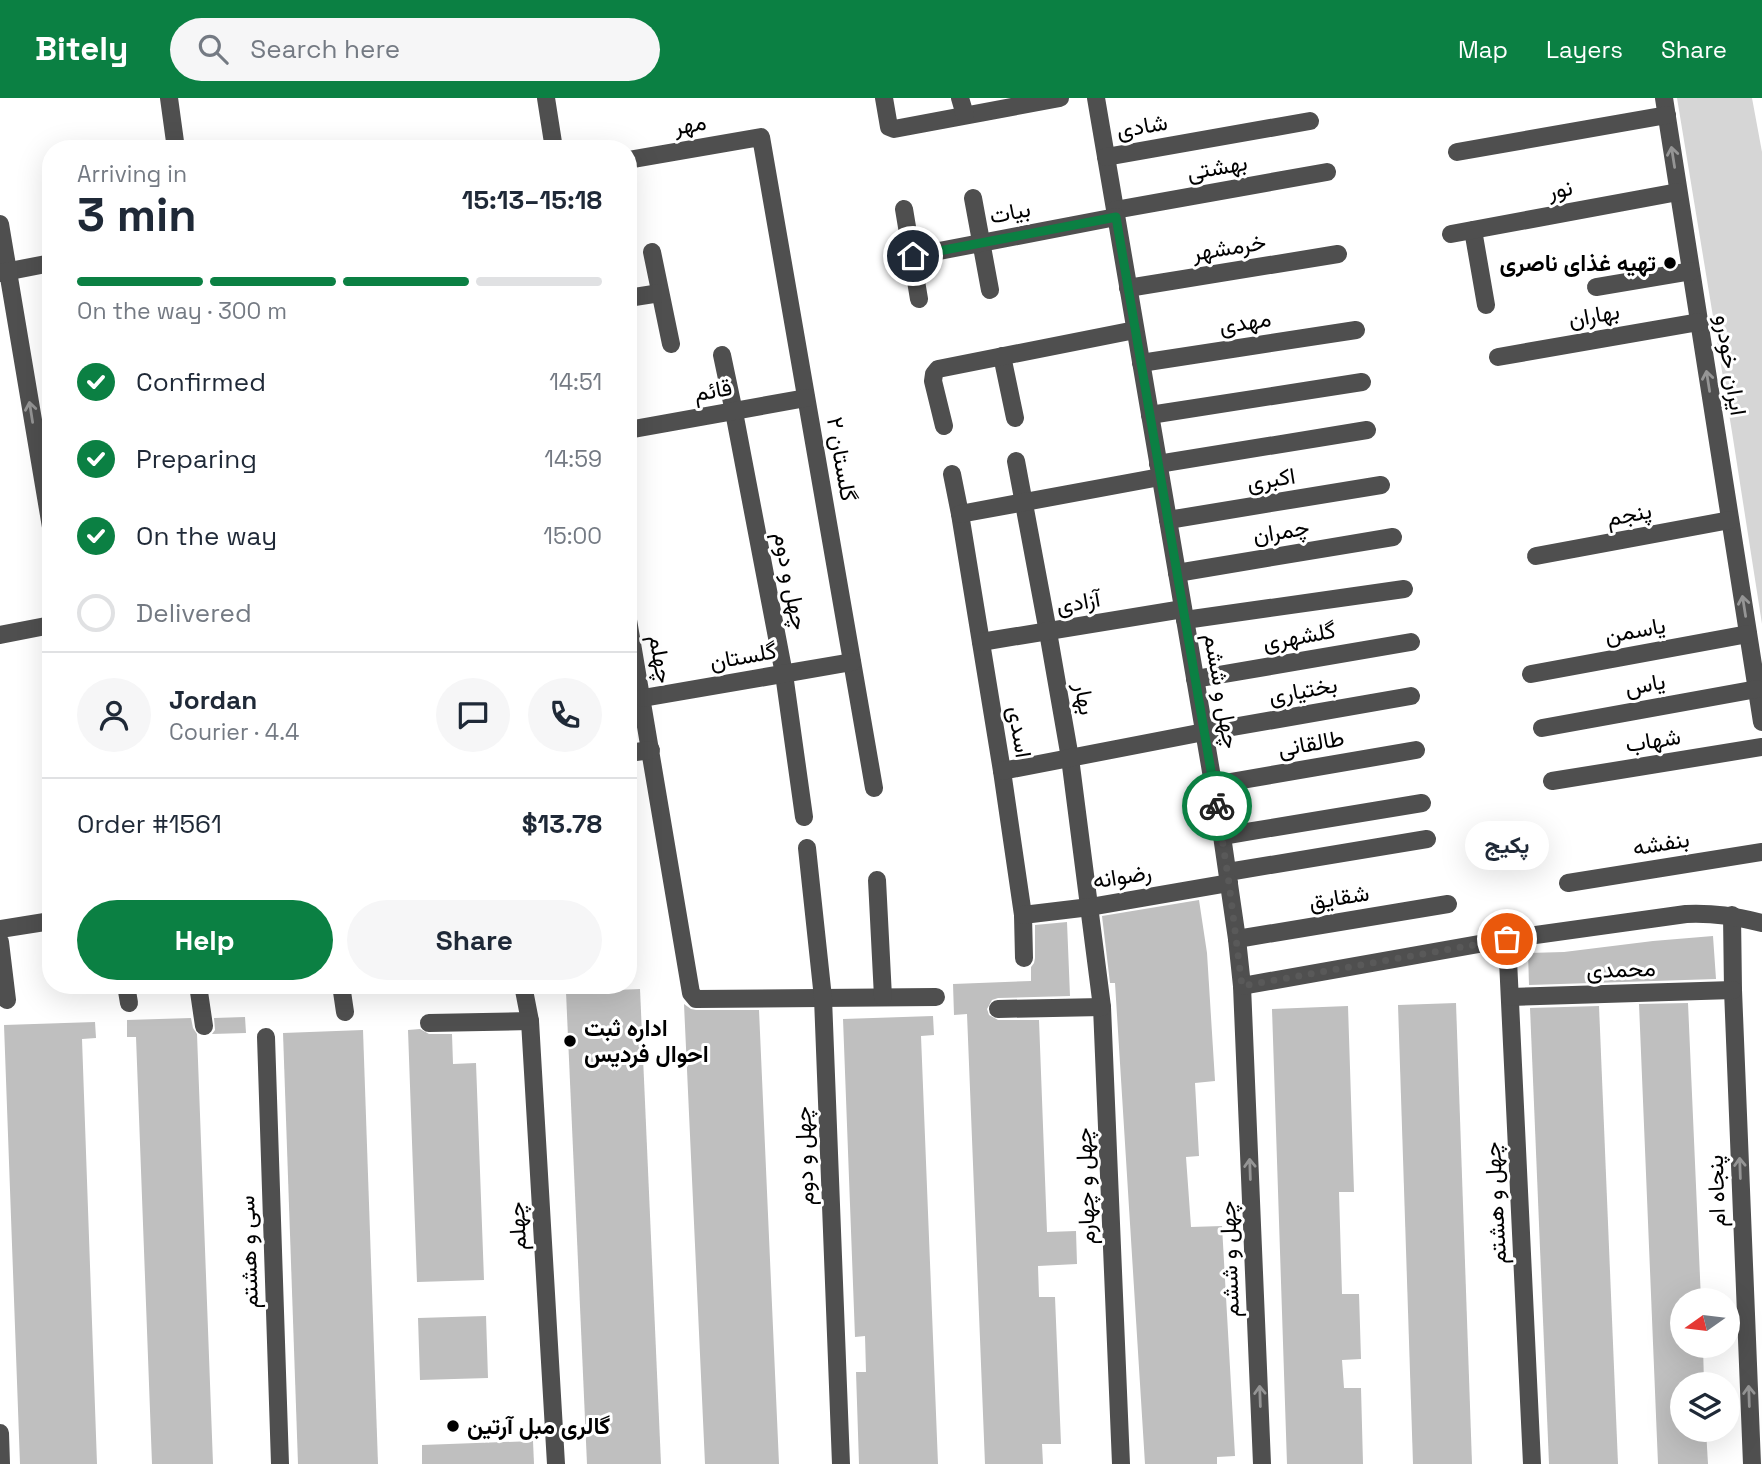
<!DOCTYPE html>
<meta charset="utf-8">
<style>
:root{--surface:#fff;--page:#f6f6f7;--text:#1f2937;--muted:#747a83;--line:#e0e1e3;--accent:#0b8043}
body{margin:0;font-family:"Space Grotesk",Vazirmatn,sans-serif;background:var(--page);color:var(--text);height:100vh;display:flex;flex-direction:column;font-size:26px;white-space:nowrap}
*{box-sizing:border-box;margin:0}
p{font-size:23px;color:var(--muted)}
.icon{flex:none;width:38px;height:38px;fill:none;stroke:currentColor;stroke-width:2;stroke-linecap:round;stroke-linejoin:round}
.map{position:relative;flex:1;overflow:hidden}
.panel{position:absolute;left:42px;top:42px;width:595px;height:854px;display:flex;flex-direction:column;background:var(--surface);border-radius:28px;box-shadow:0 7px 28px #0002}
.panel>*{flex:none}
.needle{width:46px;rotate:256deg}
.buttons{position:absolute;left:1670px;top:1190px;display:grid;gap:14px}
.buttons a{display:grid;place-items:center;width:70px;height:70px;border-radius:50%;background:var(--surface);box-shadow:0 7px 28px #0002;font-size:35px}
.pin{position:absolute;display:grid;place-items:center;width:60px;height:60px;color:#fff;margin:-30px;border:4px solid #fff;border-radius:50%;box-shadow:0 2px 7px #0007}
.courier{position:absolute;display:grid;place-items:center;width:70px;height:70px;margin:-35px;border:5px solid #0b8043;border-radius:50%;background:#fff;color:#222;box-shadow:0 2px 9px #0007}
.bubble{position:absolute;height:49px;border-radius:24px;background:var(--surface);box-shadow:0 7px 28px #0002;font-size:23px;font-weight:700;line-height:49px;text-align:center}
.overview em{font-style:normal;font-weight:700}
.overview div{display:flex;flex-direction:column-reverse}
.overview{display:flex;align-items:center;justify-content:space-between;height:119px;padding:0 35px}
h1{font-size:46px;font-weight:700;line-height:52px}
.bar{display:grid;grid-template-columns:repeat(4,1fr);gap:10px 7px;align-content:center;height:84px;padding:0 35px}
.bar i{height:9px;border-radius:5px;background:var(--line)}
.bar .selected{background:var(--accent)}
.bar p{grid-column:span 4}
.line{display:flex;align-items:center;gap:18px;padding:0 35px;border-top:2px solid var(--line)}
.line div{flex:1}
.round{display:grid;place-items:center;flex:none;width:74px;height:74px;border-radius:37px;background:var(--page)}
ol{padding:0 35px;list-style:none}
li{display:flex;align-items:center;gap:21px;height:77px}
li p{margin-inline-start:auto}
li .icon{padding:7px;border-radius:50%;background:var(--accent);color:#fff;stroke-width:4}
li:last-child{color:var(--muted)}
li i{width:38px;height:38px;border:4px solid var(--line);border-radius:50%}
.button{display:flex;gap:14px;margin-top:auto;padding:14px 35px}
.button a{flex:1;height:80px;border-radius:42px;background:var(--accent);color:#fff;font-size:28px;font-weight:700;line-height:80px;text-align:center}
.button a+a{background:var(--page);color:var(--text)}
header{display:flex;align-items:center;gap:42px;box-sizing:border-box;height:98px;padding:0 35px;background:var(--accent);color:#fff}
header strong{font-size:33px}
nav{display:flex;gap:38px;margin-inline-start:auto;font-size:24px}
.search{width:490px;height:63px;background:var(--page);display:flex;align-items:center;gap:18px;box-sizing:border-box;padding:0 24px;border-radius:38px;color:var(--muted);font-size:26px}
.map>svg:first-child{display:block}
.green{fill:#d6d6d6}
.building{fill:#bfbfbf}
.lines{fill:none;stroke-linecap:round;stroke-linejoin:round}
.minor{stroke:#4f4f4f;stroke-width:18}
.oneway{stroke:#959595}
.done{stroke:#595959;stroke-width:7;stroke-dasharray:0 12.6}
.route{stroke:#0b8043;stroke-width:9}
.poi-dot{fill:#000;stroke:#fff;stroke-width:2.5}
.labels{text-anchor:middle;stroke-width:6;stroke-linejoin:round;paint-order:stroke}
.street-label{font-size:23px;fill:#000;stroke:#fff}
.poi-label{font-size:23px;font-weight:bold;fill:#000;stroke:#fff;text-anchor:start}
</style>
<header>
<strong>Bitely</strong>
<div class="search"><svg class="icon" aria-label="search" viewBox="0 0 24 24"><circle cx="10" cy="10" r="6"/><path d="M15 15l6 6"/></svg>Search here</div>
<nav><a>Map</a><a>Layers</a><a>Share</a></nav>
</header>
<div class="map">
<svg width="1762" height="1366" viewBox="0 0 1762 1366">
<rect width="100%" height="100%" fill="#fff"/>
<!-- green -->
<path class="green" d="M 1677,0 L 1752,0 L 1762,54 L 1762,526 L 1732,334 Z"/>
<!-- building -->
<g class="building">
<path d="M 1199,802 L 1207,855 L 1215,983 L 1195,985 L 1199,1058 L 1186,1059 L 1191,1129 L 1222,1128 L 1235,1358 L 1217,1359 L 1217,1366 L 1145,1366 L 1115,885 L 1110,885 L 1102,818 Z"/>
<path d="M 1067,824 L 1070,898 L 998,900 L 992,902 L 987,911 L 989,917 L 998,922 L 1039,922 L 1047,1134 L 1076,1133 L 1077,1166 L 1038,1168 L 1039,1199 L 1055,1199 L 1061,1346 L 1042,1346 L 1043,1366 L 985,1366 L 967,916 L 954,917 L 953,886 L 1031,883 L 1031,869 L 1034,865 L 1035,860 L 1035,827 Z"/>
<path d="M 1713,838 L 1716,881 L 1529,887 L 1528,855 L 1564,854 L 1653,843 Z"/>
<path d="M 640,891 L 661,1366 L 587,1366 L 566,894 Z"/>
<path d="M 1456,905 L 1472,1366 L 1413,1366 L 1398,907 Z"/>
<path d="M 1688,905 L 1701,1202 L 1682,1202 L 1682,1248 L 1703,1248 L 1704,1286 L 1682,1286 L 1682,1332 L 1706,1332 L 1708,1366 L 1658,1366 L 1639,906 Z"/>
<path d="M 684,906 L 691,911 L 696,912 L 759,912 L 779,1366 L 705,1366 Z"/>
<path d="M 1348,908 L 1354,1094 L 1339,1094 L 1342,1196 L 1359,1196 L 1361,1261 L 1342,1262 L 1344,1290 L 1361,1290 L 1363,1366 L 1287,1366 L 1272,911 Z"/>
<path d="M 1599,908 L 1618,1366 L 1549,1366 L 1530,910 Z"/>
<path d="M 933,918 L 934,937 L 921,938 L 938,1366 L 859,1366 L 856,1274 L 866,1274 L 865,1238 L 855,1239 L 843,921 Z"/>
<path d="M 245,919 L 246,935 L 212,936 L 215,932 L 214,920 Z"/>
<path d="M 191,920 L 193,930 L 197,936 L 213,1366 L 152,1366 L 136,939 L 127,939 L 127,922 Z"/>
<path d="M 95,924 L 96,940 L 82,941 L 97,1366 L 20,1366 L 4,927 Z"/>
<path d="M 420,931 L 429,936 L 452,936 L 453,966 L 476,965 L 484,1182 L 417,1184 L 408,932 Z"/>
<path d="M 363,932 L 378,1366 L 298,1366 L 283,935 Z"/>
<path d="M 486,1218 L 488,1280 L 420,1282 L 418,1220 Z"/>
<path d="M 533,1343 L 534,1366 L 422,1366 L 422,1347 Z"/>
</g>
<g class="lines">
<!-- minor -->
<g class="minor">
<path d="M 169,0 L 176,51"/>
<path d="M 546,0 L 554,51"/>
<path d="M 884,0 L 889,29 L 894,31 L 1060,0"/>
<path d="M 960,0 L 965,17"/>
<path d="M 1096,0 L 1222,738 L 1237,841 L 1242,888 L 1262,1366"/>
<path d="M 1664,0 L 1762,624"/>
<path d="M 1457,54 L 1667,17"/>
<path d="M 1106,59 L 1310,23"/>
<path d="M 628,62 L 761,39 L 874,690"/>
<path d="M 973,100 L 990,192"/>
<path d="M 904,111 L 919,201"/>
<path d="M 1115,112 L 1327,74"/>
<path d="M 0,126 L 51,429"/>
<path d="M 1473,132 L 1486,207"/>
<path d="M 1451,136 L 1678,94"/>
<path d="M 652,154 L 671,246"/>
<path d="M 913,158 L 1116,119"/>
<path d="M 0,175 L 51,165"/>
<path d="M 1596,189 L 1691,173"/>
<path d="M 1128,190 L 1338,156"/>
<path d="M 628,200 L 660,195"/>
<path d="M 722,257 L 734,314 L 784,576 L 804,719"/>
<path d="M 1002,258 L 1015,320"/>
<path d="M 1498,259 L 1699,224"/>
<path d="M 1141,265 L 1356,232"/>
<path d="M 1150,317 L 1362,284"/>
<path d="M 944,328 L 933,283 L 934,276 L 938,271 L 1135,232"/>
<path d="M 628,332 L 806,300"/>
<path d="M 1016,363 L 1048,534 L 1070,660 L 1102,909 L 1121,1366"/>
<path d="M 1158,366 L 1367,332"/>
<path d="M 952,376 L 960,416 L 1002,673 L 1023,817 L 1024,860"/>
<path d="M 960,416 L 1160,379"/>
<path d="M 1168,422 L 1381,387"/>
<path d="M 1536,458 L 1730,422"/>
<path d="M 1177,475 L 1393,439"/>
<path d="M 628,522 L 691,895 L 696,901 L 936,899"/>
<path d="M 1185,522 L 1404,491"/>
<path d="M 0,537 L 51,527"/>
<path d="M 981,544 L 1183,511"/>
<path d="M 1531,576 L 1748,536"/>
<path d="M 1195,581 L 1411,544"/>
<path d="M 643,600 L 852,564"/>
<path d="M 1542,630 L 1757,591"/>
<path d="M 628,655 L 651,652"/>
<path d="M 1002,673 L 1204,634 L 1411,598"/>
<path d="M 1552,683 L 1762,649"/>
<path d="M 1213,687 L 1416,652"/>
<path d="M 1222,738 L 1422,705"/>
<path d="M 807,750 L 823,900 L 841,1366"/>
<path d="M 1228,774 L 1427,741"/>
<path d="M 877,782 L 883,899"/>
<path d="M 1568,785 L 1762,754"/>
<path d="M 1023,817 L 1090,809 L 1229,785"/>
<path d="M 1732,817 L 1733,892 L 1752,1366"/>
<path d="M 0,831 L 51,823"/>
<path d="M 1237,841 L 1448,806"/>
<path d="M 1507,841 L 1532,1366"/>
<path d="M 0,844 L 7,902"/>
<path d="M 126,887 L 129,905"/>
<path d="M 198,887 L 204,928"/>
<path d="M 341,887 L 345,914"/>
<path d="M 523,887 L 530,923 L 556,1366"/>
<path d="M 1242,888 L 1507,841 L 1686,816 C 1715,815 1734,818 1762,825"/>
<path d="M 1510,899 L 1733,892"/>
<path d="M 998,911 L 1102,909"/>
<path d="M 429,925 L 530,923"/>
<path d="M 266,939 L 280,1366"/>
<path d="M 0,1335 L 1,1366"/>
</g>
</g>
<!-- one-way arrows -->
<defs><path id="oneway-shaft" d="M-6 0H5M1.5-3L5.5 0L1.5 3" fill="none" stroke-width="1.6" stroke-linecap="round" stroke-linejoin="round" transform="scale(1.75)"/></defs>
<g class="oneway">
<use href="#oneway-shaft" transform="translate(1673 59) rotate(-99)"/>
<use href="#oneway-shaft" transform="translate(1708 283) rotate(-99)"/>
<use href="#oneway-shaft" transform="translate(31 314) rotate(-99)"/>
<use href="#oneway-shaft" transform="translate(1744 508) rotate(-99)"/>
<use href="#oneway-shaft" transform="translate(1740 1070) rotate(-92)"/>
<use href="#oneway-shaft" transform="translate(1250 1071) rotate(-92)"/>
<use href="#oneway-shaft" transform="translate(1260 1298) rotate(-92)"/>
<use href="#oneway-shaft" transform="translate(1749 1298) rotate(-92)"/>
</g>
<g class="lines">
<!-- done -->
<path class="done" d="M 1217,708 L 1229,785 L 1242,888 L 1507,841"/>
<!-- route -->
<path class="route" d="M 913,158 L 1116,119 L 1217,708"/>
</g>
<!-- markers -->
<g class="poi-dot">
<circle cx="1670" cy="165" r="7"/>
<circle cx="570" cy="943" r="7"/>
<circle cx="453" cy="1328" r="7"/>
</g>
<g class="labels">
<!-- street labels -->
<g class="street-label">
<text transform="translate(690 26) rotate(-10)" y="8">مهر</text>
<text transform="translate(1142 28) rotate(-10)" y="8">شادی</text>
<text transform="translate(1217 69) rotate(-10)" y="8">بهشتی</text>
<text transform="translate(1560 91) rotate(-11)" y="8">نور</text>
<text transform="translate(1010 114) rotate(-11)" y="8">بیات</text>
<text transform="translate(1229 149) rotate(-9)" y="8">خرمشهر</text>
<text transform="translate(1594 217) rotate(-10)" y="8">بهاران</text>
<text transform="translate(1245 224) rotate(-9)" y="8">مهدی</text>
<text transform="translate(1731 267) rotate(81)" y="8">ایران خودرو</text>
<text transform="translate(713 292) rotate(-10)" y="8">قائم</text>
<text transform="translate(842 361) rotate(80)" y="8">گلستان ۲</text>
<text transform="translate(1271 381) rotate(-9)" y="8">اکبری</text>
<text transform="translate(1629 416) rotate(-11)" y="8">پنجم</text>
<text transform="translate(1281 433) rotate(-9)" y="8">چمران</text>
<text transform="translate(791 483) rotate(79)" y="8">چهل و دوم</text>
<text transform="translate(1078 504) rotate(-10)" y="8">آزادی</text>
<text transform="translate(1635 532) rotate(-10)" y="8">یاسمن</text>
<text transform="translate(1299 538) rotate(-10)" y="8">گلشهری</text>
<text transform="translate(743 558) rotate(-10)" y="8">گلستان</text>
<text transform="translate(661 561) rotate(80)" y="8">چهلم</text>
<text transform="translate(1645 586) rotate(-10)" y="8">یاس</text>
<text transform="translate(1303 592) rotate(-10)" y="8">بختیاری</text>
<text transform="translate(1222 593) rotate(80)" y="8">چهل و ششم</text>
<text transform="translate(1085 601) rotate(80)" y="8">بهار</text>
<text transform="translate(1020 634) rotate(81)" y="8">اسدی</text>
<text transform="translate(1653 642) rotate(-9)" y="8">شهاب</text>
<text transform="translate(1311 645) rotate(-10)" y="8">طالقانی</text>
<text transform="translate(1661 745) rotate(-9)" y="8">بنفشه</text>
<text transform="translate(1122 778) rotate(-9)" y="8">رضوانه</text>
<text transform="translate(1339 799) rotate(-9)" y="8">شقایق</text>
<text transform="translate(1621 871) rotate(-2)" y="8">محمدی</text>
<text transform="translate(804 1058) rotate(-92)" y="8">چهل و دوم</text>
<text transform="translate(1085 1088) rotate(-92)" y="8">چهل و چهارم</text>
<text transform="translate(1716 1093) rotate(-92)" y="8">پنجاه ام</text>
<text transform="translate(1495 1105) rotate(-93)" y="8">چهل و هشتم</text>
<text transform="translate(517 1128) rotate(-93)" y="8">چهلم</text>
<text transform="translate(248 1154) rotate(-92)" y="8">سی و هشتم</text>
<text transform="translate(1229 1161) rotate(-92)" y="8">چهل و ششم</text>
</g>
<!-- poi labels -->
<g class="poi-label">
<text x="1656" y="173" text-anchor="end">تهیه غذای ناصری</text>
<text x="584" y="938">اداره ثبت<tspan x="584" dy="26">احوال فردیس</tspan></text>
<text x="467" y="1336">گالری مبل آرتین</text>
</g>
</g>
</svg>
<div class="buttons">
<a><svg class="needle" viewBox="-14 -14 28 28"><path d="M0-13l5 13h-10z" fill="#e53935"/><path d="M0 13l5-13h-10z" fill="#747a83"/></svg></a>
<a><svg class="icon" aria-label="layers" viewBox="0 0 24 24"><path d="M12 4l9 5-9 5-9-5zM3 14l9 5 9-5"/></svg></a>
</div>
<div class="pin" style="left:1507px;top:841px;background:#ea580c"><svg class="icon" aria-label="bag" viewBox="0 0 24 24"><path d="M5 8h14l-1 12H6zM9 8a3 3 0 0 1 6 0"/></svg></div>
<div class="pin" style="left:913px;top:158px;background:#1f2937"><svg class="icon" aria-label="home" viewBox="0 0 24 24"><path d="M3 11l9-7 9 7M6 9v11h12V9"/></svg></div>
<div class="courier" style="left:1217px;top:708px"><svg class="icon" aria-label="bike" viewBox="0 0 24 24"><circle cx="6" cy="16" r="4"/><circle cx="18" cy="16" r="4"/><path d="M6 16l4-8h5l3 8M10 8l3 8H6M13 5h3"/></svg></div>
<div class="bubble" style="left:1465px;top:723px;width:84px">پکیج</div>
<section class="panel">
<div class="overview"><div><h1>3 min</h1><p>Arriving in</p></div><em>15:13–15:18</em></div>
<div class="bar"><i class="selected"></i><i class="selected"></i><i class="selected"></i><i></i><p>On the way · 300 m</p></div>
<ol>
<li><svg class="icon" aria-label="check" viewBox="0 0 24 24"><path d="M5 12l5 5 9-10"/></svg>Confirmed<p>14:51</p></li>
<li><svg class="icon" aria-label="check" viewBox="0 0 24 24"><path d="M5 12l5 5 9-10"/></svg>Preparing<p>14:59</p></li>
<li><svg class="icon" aria-label="check" viewBox="0 0 24 24"><path d="M5 12l5 5 9-10"/></svg>On the way<p>15:00</p></li>
<li><i></i>Delivered</li>
</ol>
<div class="line" style="height:126px"><a class="round"><svg class="icon" aria-label="person" viewBox="0 0 24 24"><circle cx="12" cy="8" r="4"/><path d="M4 21q1-7 8-7t8 7"/></svg></a><div><b>Jordan</b><p>Courier · 4.4</p></div><a class="round"><svg class="icon" aria-label="chat" viewBox="0 0 24 24"><path d="M4 5h16v11H9l-5 4z"/></svg></a><a class="round"><svg class="icon" aria-label="phone" viewBox="0 0 24 24"><path d="M5 4h4l2 5-3 2q2 4 5 5l2-3 5 2v4C11 20 4 13 5 4z"/></svg></a></div>
<div class="line" style="height:91px"><div>Order #1561</div><b>$13.78</b></div>
<div class="button"><a>Help</a><a>Share</a></div>
</section>
</div>
